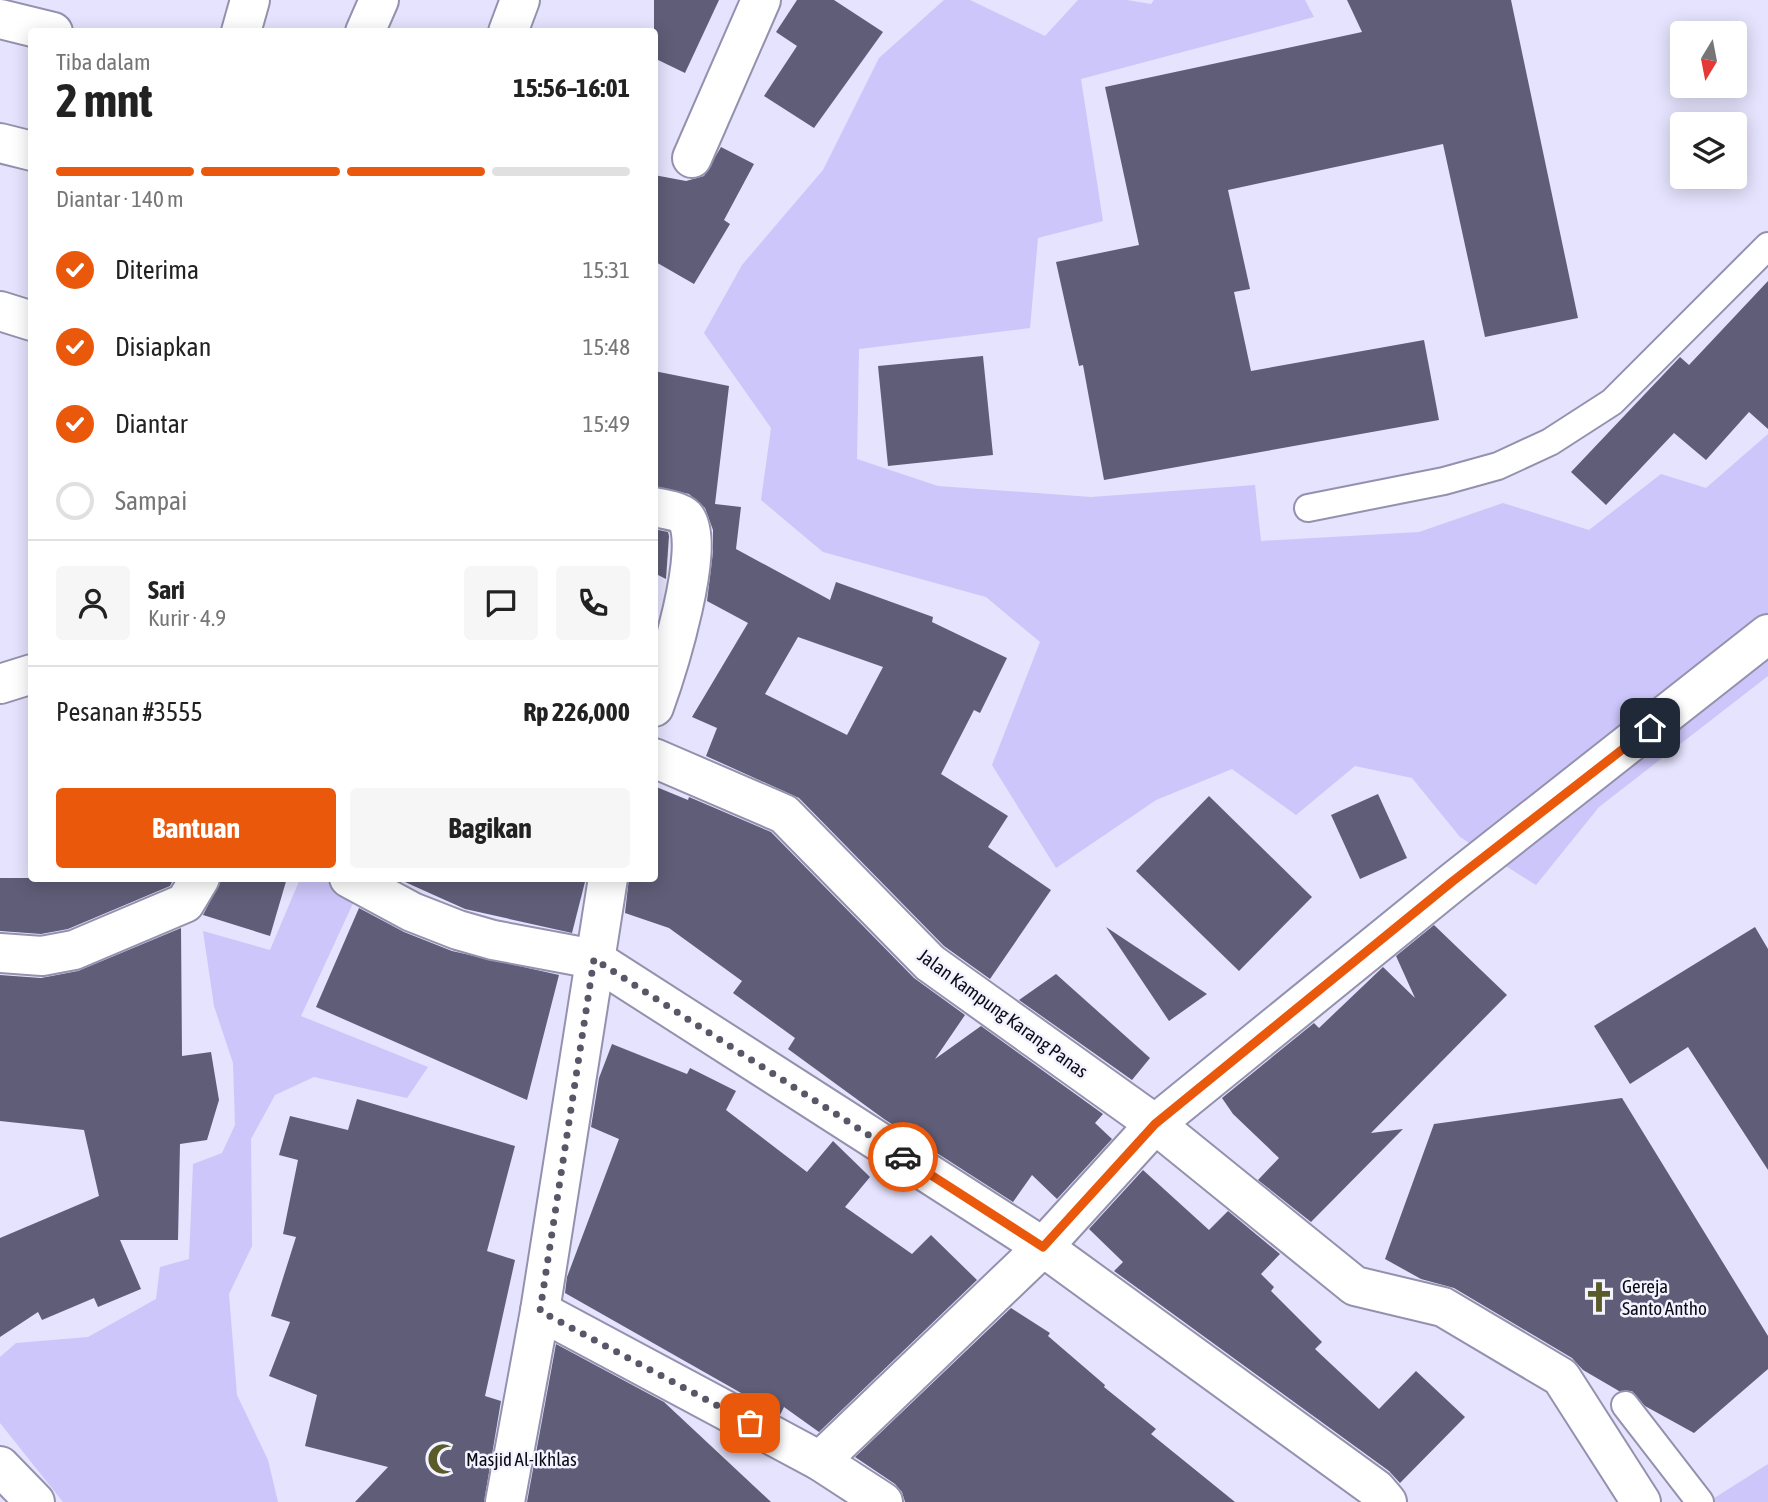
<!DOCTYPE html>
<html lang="id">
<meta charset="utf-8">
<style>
:root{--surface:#fff;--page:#f6f6f6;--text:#222;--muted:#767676;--line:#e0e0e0;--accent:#ea580c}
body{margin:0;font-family:"Asap Condensed",sans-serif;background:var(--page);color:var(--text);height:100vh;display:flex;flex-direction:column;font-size:26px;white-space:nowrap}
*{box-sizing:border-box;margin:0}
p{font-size:23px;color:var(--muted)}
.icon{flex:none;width:38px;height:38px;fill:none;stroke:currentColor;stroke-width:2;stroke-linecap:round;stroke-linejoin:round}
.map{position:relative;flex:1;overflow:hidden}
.drawer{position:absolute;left:28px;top:28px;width:630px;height:854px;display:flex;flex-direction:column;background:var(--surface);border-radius:7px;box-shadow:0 4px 18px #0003}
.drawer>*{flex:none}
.needle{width:46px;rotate:190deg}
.buttons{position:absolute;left:1670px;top:21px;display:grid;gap:14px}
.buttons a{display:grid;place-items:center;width:77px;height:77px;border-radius:7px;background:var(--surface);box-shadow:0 4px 18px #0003;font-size:35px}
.pin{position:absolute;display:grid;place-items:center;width:60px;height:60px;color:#fff;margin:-30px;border-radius:14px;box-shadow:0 4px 10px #0006}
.courier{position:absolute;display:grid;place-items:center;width:70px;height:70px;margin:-35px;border:5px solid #ea580c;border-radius:50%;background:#fff;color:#222;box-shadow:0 2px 9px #0007}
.overview em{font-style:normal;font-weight:700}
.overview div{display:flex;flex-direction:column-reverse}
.overview{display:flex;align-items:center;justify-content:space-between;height:119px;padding:0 28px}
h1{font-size:46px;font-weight:700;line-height:52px}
.bar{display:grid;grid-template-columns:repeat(4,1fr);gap:10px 7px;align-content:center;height:84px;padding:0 28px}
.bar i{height:9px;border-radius:5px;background:var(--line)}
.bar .selected{background:var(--accent)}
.bar p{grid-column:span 4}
.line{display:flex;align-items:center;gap:18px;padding:0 28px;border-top:2px solid var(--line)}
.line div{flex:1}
.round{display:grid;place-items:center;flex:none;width:74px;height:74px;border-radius:7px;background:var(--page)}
ol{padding:0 28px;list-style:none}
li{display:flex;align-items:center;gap:21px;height:77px}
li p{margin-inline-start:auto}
li .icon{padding:7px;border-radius:50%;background:var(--accent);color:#fff;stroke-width:4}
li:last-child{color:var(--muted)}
li i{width:38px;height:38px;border:4px solid var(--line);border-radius:50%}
.action{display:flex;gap:14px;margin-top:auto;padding:14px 28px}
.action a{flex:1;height:80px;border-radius:7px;background:var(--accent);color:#fff;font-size:28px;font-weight:700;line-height:80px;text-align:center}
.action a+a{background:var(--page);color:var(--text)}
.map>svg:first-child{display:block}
.green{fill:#ccc6fa}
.building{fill:#605d78;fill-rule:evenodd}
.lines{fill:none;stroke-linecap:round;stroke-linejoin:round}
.service-casing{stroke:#9491ae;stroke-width:30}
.minor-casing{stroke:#9491ae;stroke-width:42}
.service{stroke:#fff;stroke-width:26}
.minor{stroke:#fff;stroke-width:38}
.done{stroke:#595767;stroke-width:7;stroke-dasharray:0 12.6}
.route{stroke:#ea580c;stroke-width:9}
.labels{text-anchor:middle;stroke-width:5;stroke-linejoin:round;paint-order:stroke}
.street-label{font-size:19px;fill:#0d0b16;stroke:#f3f2ff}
.poi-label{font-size:19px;fill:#0d0b16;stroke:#f3f2ff;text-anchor:start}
</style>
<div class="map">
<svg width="1768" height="1502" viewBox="0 0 1768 1502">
<rect width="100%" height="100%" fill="#e5e3fd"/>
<!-- green -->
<g class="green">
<path d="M 944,0 L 970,0 L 1045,36 L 1078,0 L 1127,0 L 1151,4 L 1154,0 L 1305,0 L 1314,17 L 1081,79 L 1103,221 L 1038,238 L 1030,328 L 859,349 L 857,459 L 938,486 L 1091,497 L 1255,485 L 1261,541 L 1419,532 L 1503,503 L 1589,530 L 1661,474 L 1706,488 L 1768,434 L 1768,676 L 1599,807 L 1536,885 L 1460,837 L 1412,778 L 1355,766 L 1296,815 L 1232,769 L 1156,800 L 1056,868 L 992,765 L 1040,642 L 986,597 L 823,552 L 761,500 L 771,428 L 704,333 L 742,265 L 823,170 L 879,58 Z"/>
<path d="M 300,879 L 322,879 L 355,899 L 301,1016 L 428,1067 L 407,1098 L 314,1077 L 275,1095 L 251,1139 L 252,1246 L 229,1294 L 237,1395 L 268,1460 L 278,1502 L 63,1502 L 0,1423 L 0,1357 L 16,1343 L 88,1337 L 156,1299 L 160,1267 L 189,1259 L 193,1164 L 222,1153 L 235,1125 L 233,1063 L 214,1006 L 203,931 L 270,950 Z"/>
<path d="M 1768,1464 L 1768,1502 L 1708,1502 Z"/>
</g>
<!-- building -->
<g class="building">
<path d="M 654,0 L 719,0 L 685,73 L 654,58 Z"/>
<path d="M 797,0 L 834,0 L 883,32 L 814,128 L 764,96 L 797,46 L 776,32 Z"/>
<path d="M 1347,0 L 1511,0 L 1578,318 L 1485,337 L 1443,144 L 1228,190 L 1250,289 L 1234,292 L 1251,371 L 1424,340 L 1439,420 L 1104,480 L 1083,365 L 1079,366 L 1056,262 L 1139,245 L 1105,87 L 1362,32 Z"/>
<path d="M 721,147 L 754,164 L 724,220 L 730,224 L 694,284 L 654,261 L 654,175 L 686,181 L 704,176 Z"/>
<path d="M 1768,281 L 1768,429 L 1749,412 L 1706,460 L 1674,433 L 1606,505 L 1571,472 L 1680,357 L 1689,365 Z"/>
<path d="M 983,356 L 993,455 L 888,466 L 878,366 Z"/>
<path d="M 654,371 L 729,386 L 715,504 L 741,507 L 736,549 L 830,600 L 836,582 L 933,617 L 932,622 L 1007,658 L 980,713 L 974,710 L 941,774 L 1008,816 L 988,847 L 1051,890 L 990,979 L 944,946 L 799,798 L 706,756 L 717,728 L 692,717 L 748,623 L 707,601 L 713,552 L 713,530 L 705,508 L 689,494 L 654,486 ZM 798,637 L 883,667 L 847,735 L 765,694 Z"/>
<path d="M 654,529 L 668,532 L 669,536 L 666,579 L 654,573 Z"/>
<path d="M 654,786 L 688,800 L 689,797 L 771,832 L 914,978 L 965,1015 L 935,1059 L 981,1026 L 1103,1114 L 1095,1123 L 1112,1139 L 1057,1199 L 1032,1175 L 1013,1202 L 884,1119 L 788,1049 L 795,1038 L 733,993 L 742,981 L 669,928 L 625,913 L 629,878 L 654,878 Z"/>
<path d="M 1378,794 L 1407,858 L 1360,879 L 1331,815 Z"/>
<path d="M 1209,796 L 1312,897 L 1239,971 L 1136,871 Z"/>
<path d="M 0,878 L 174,878 L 170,886 L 68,929 L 41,934 L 0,931 Z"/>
<path d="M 222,878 L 287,878 L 270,936 L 203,915 Z"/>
<path d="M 396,878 L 586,878 L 572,933 L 465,909 Z"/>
<path d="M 359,908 L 404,932 L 452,951 L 559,975 L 527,1100 L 316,1007 Z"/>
<path d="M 1434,925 L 1507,995 L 1371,1133 L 1403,1129 L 1311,1222 L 1258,1180 L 1279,1158 L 1233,1114 L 1222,1098 L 1314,1023 L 1319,1028 L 1383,967 L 1415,998 L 1396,956 Z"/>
<path d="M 1106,927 L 1207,994 L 1169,1021 Z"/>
<path d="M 1755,927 L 1768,949 L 1768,1170 L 1688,1047 L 1630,1084 L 1594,1026 Z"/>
<path d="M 181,928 L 182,1056 L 211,1052 L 219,1100 L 207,1140 L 180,1144 L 178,1240 L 120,1240 L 141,1289 L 98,1307 L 94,1298 L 42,1320 L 38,1312 L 0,1337 L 0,1238 L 99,1196 L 84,1130 L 0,1121 L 0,975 L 41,978 L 78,971 Z"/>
<path d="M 1056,974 L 1150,1058 L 1132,1080 L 1019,1000 Z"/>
<path d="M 612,1044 L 687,1074 L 690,1068 L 736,1091 L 726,1110 L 807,1172 L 833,1141 L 870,1177 L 845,1207 L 912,1254 L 931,1235 L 977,1280 L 819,1432 L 784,1407 L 780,1415 L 565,1293 L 567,1277 L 619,1139 L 591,1127 L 599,1078 Z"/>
<path d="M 1622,1098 L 1768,1336 L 1768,1369 L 1694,1433 L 1645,1406 L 1632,1391 L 1619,1391 L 1583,1370 L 1572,1358 L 1454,1288 L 1421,1279 L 1385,1259 L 1434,1124 Z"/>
<path d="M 357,1099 L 515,1146 L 487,1251 L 515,1260 L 485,1396 L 501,1401 L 484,1502 L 355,1502 L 388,1467 L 305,1446 L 317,1395 L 269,1376 L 290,1322 L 271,1316 L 296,1237 L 283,1234 L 298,1160 L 279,1155 L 290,1116 L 348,1130 Z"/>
<path d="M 1143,1170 L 1209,1230 L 1228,1211 L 1280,1254 L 1261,1274 L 1274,1287 L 1271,1291 L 1322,1342 L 1315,1349 L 1379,1409 L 1416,1371 L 1465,1417 L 1400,1483 L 1389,1471 L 1114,1271 L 1123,1262 L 1089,1229 Z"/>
<path d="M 1011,1308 L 1050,1333 L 1048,1336 L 1105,1385 L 1104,1387 L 1156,1429 L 1151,1434 L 1235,1502 L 905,1502 L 902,1492 L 895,1484 L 855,1457 Z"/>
<path d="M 556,1344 L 664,1402 L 771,1502 L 527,1502 Z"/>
</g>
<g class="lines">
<defs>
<g id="service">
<path d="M 1308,508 L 1444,481 L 1498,466 L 1550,442 L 1612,402 L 1768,246"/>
<path d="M 1625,1405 L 1700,1502"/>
</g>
<g id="minor">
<path d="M 0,19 L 53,32"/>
<path d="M 241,32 L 250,0"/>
<path d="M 365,32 L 379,0"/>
<path d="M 508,32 L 520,0"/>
<path d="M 0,143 L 32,151"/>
<path d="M 692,158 L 761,0"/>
<path d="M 0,311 L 32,321"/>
<path d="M 654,507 C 663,509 679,511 685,517 C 708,543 666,674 654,707"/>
<path d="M 0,684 L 32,674"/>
<path d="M 654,758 L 784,814 L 930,963 L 1155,1124 L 1355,1286 L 1443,1307 L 1561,1377 L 1641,1502"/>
<path d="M 349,878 L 412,912 L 458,930 L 493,940 L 594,959 L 1043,1247 L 1376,1489 L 1387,1502"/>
<path d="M 0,953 L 42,956 L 74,950 L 185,903 L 200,878"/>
<path d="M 540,1311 L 820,1461"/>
<path d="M 0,1466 L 35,1502"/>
<path d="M 505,1502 L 540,1311 L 608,878"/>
<path d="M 883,1502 L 820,1461 L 1043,1247 L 1155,1124 L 1453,882 L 1768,634"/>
</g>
</defs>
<!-- service casing -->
<use href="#service" class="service-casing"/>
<!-- minor casing -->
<use href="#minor" class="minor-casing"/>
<!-- service -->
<use href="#service" class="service"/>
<!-- minor -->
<use href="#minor" class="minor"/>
</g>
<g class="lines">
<!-- done -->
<path class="done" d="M 750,1423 L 540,1311 L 594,959 L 903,1157"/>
<!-- route -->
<path class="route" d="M 903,1157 L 1043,1247 L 1155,1124 L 1453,881 L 1650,728"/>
</g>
<!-- icons -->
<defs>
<symbol id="church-bare" viewBox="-9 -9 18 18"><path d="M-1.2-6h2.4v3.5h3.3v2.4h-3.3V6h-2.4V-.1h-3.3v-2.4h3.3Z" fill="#5a5b28" stroke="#f3f2ff" stroke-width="2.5" paint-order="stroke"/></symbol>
<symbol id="mosque-bare" viewBox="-9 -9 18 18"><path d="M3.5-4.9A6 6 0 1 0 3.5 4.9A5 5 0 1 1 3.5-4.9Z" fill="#5a5b28" stroke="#f3f2ff" stroke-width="2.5" paint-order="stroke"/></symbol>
</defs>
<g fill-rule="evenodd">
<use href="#church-bare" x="1577" y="1275" width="44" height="44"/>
<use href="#mosque-bare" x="421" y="1437" width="44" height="44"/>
</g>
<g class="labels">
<!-- street labels -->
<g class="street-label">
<text transform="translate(1003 1013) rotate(36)" y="7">Jalan Kampung Karang Panas</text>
</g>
<!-- poi labels -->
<g class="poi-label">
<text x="1622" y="1293">Gereja<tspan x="1622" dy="22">Santo Antho</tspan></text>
<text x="466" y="1466">Masjid Al-Ikhlas</text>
</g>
</g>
</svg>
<div class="buttons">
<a><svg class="needle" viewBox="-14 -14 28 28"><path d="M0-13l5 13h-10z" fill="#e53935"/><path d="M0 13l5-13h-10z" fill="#767676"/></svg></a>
<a><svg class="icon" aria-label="layers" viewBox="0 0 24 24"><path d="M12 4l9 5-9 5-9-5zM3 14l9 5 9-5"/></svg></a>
</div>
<div class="pin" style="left:750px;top:1423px;background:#ea580c"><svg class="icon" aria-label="bag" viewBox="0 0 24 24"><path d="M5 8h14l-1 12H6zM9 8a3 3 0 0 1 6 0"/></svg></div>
<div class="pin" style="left:1650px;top:728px;background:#1f2937"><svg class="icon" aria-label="home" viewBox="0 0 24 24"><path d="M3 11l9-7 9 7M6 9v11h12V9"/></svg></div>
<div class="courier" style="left:903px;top:1157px"><svg class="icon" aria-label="car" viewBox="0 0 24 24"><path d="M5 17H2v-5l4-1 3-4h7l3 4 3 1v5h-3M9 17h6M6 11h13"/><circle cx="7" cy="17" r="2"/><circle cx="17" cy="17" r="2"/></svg></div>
<section class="drawer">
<div class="overview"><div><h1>2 mnt</h1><p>Tiba dalam</p></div><em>15:56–16:01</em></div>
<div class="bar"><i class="selected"></i><i class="selected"></i><i class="selected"></i><i></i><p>Diantar · 140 m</p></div>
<ol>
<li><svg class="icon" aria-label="check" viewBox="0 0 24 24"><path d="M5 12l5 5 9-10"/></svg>Diterima<p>15:31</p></li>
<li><svg class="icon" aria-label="check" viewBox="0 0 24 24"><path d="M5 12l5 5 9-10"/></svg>Disiapkan<p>15:48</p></li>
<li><svg class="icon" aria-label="check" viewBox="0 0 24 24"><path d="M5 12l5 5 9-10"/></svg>Diantar<p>15:49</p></li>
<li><i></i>Sampai</li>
</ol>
<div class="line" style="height:126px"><a class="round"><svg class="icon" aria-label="person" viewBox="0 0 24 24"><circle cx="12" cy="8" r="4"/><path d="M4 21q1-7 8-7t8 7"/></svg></a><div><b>Sari</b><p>Kurir · 4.9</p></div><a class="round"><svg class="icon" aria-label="chat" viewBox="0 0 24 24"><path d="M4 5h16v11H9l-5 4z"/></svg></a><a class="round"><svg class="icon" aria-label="phone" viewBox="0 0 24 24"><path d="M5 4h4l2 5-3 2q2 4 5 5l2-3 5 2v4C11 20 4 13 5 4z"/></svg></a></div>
<div class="line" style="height:91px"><div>Pesanan #3555</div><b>Rp 226,000</b></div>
<div class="action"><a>Bantuan</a><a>Bagikan</a></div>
</section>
</div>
